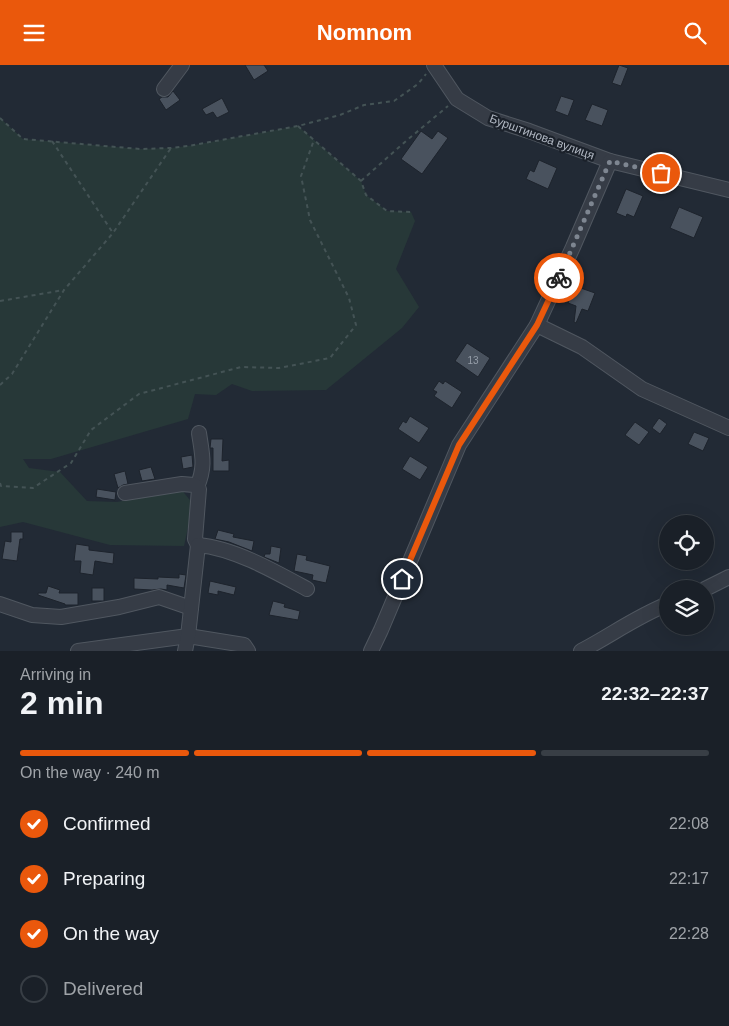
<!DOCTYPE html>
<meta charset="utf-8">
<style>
:root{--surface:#1a2028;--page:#272d34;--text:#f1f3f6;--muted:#9fa3a8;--line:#383e45;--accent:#ea580c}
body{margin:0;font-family:Arial,sans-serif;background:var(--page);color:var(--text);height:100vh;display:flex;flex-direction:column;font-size:19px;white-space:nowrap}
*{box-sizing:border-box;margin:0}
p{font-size:16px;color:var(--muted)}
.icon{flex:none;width:28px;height:28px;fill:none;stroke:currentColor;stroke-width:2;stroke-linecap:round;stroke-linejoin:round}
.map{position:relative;height:586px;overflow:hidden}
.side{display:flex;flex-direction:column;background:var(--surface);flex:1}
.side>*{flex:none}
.controls{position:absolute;left:659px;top:450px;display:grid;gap:10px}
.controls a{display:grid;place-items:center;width:55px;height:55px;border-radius:50%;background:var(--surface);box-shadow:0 5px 20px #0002,0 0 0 1px var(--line);font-size:25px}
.pin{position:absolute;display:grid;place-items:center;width:42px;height:42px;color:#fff;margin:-21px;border:2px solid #fff;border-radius:50%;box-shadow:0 1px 5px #0007}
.courier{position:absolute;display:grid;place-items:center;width:50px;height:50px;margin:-25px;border:4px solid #ea580c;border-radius:50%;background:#fff;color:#222;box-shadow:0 1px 6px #0007}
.overview em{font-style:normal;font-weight:800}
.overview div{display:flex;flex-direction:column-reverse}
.overview{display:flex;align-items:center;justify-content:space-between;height:85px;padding:0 20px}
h1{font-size:32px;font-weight:800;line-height:38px}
.bar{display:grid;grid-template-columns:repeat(4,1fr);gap:8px 5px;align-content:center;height:60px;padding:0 20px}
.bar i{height:6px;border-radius:4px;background:var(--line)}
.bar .selected{background:var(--accent)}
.bar p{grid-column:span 4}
ol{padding:0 20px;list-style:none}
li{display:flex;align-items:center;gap:15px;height:55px}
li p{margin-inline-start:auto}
li .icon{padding:5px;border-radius:50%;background:var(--accent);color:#fff;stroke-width:4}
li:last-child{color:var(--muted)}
li i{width:28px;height:28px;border:2px solid var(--line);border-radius:50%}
header{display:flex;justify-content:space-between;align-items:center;height:65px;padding:0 20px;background:var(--accent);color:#fff;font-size:22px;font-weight:800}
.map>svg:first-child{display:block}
.green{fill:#273838}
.building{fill:#49525e;stroke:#1d232c}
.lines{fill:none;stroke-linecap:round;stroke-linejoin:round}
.minor-casing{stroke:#505760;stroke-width:16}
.path{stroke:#445355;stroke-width:2;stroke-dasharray:4 4;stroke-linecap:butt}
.minor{stroke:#363c46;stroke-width:14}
.done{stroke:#7e8691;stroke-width:5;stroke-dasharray:0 9}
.route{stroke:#ea580c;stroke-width:6}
.labels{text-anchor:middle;stroke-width:4.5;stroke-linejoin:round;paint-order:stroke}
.number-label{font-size:10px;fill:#969ea9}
.street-label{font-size:12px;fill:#b0b7c2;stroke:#1b212a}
</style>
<header><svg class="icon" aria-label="menu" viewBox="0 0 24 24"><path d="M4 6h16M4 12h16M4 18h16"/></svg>Nomnom<svg class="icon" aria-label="search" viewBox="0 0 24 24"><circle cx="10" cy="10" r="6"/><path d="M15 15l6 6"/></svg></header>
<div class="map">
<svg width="729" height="586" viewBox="0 0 729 586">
<rect width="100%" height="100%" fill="#222a35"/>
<!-- green -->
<path class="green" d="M 0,53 L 23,74 L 140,84 L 171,83 L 188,81 L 298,61 L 361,116 L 366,130 L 387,146 L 411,147 L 415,156 L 396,204 L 419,242 L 402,263 L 326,325 L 252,326 L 232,319 L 216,330 L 195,329 L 188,354 L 51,394 L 23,394 L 29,403 L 60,407 L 87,436 L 117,437 L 181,424 L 193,439 L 184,481 L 110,480 L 23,457 L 0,462 Z"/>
<!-- building -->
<g class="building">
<path d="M 245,0 L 264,0 L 268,6 L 254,15 Z"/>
<path d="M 619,0 L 628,3 L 621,21 L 612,18 Z"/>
<path d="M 173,26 L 180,35 L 166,45 L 159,34 L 162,32 L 168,32 Z"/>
<path d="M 561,31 L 574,35 L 568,51 L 555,46 Z"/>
<path d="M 222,33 L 229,47 L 217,53 L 213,47 L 206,50 L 202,44 Z"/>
<path d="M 592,39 L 608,45 L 602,61 L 585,55 Z"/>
<path d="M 421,66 L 432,74 L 438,66 L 448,73 L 422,109 L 401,94 Z"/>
<path d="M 539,95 L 557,103 L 548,124 L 526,114 L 530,105 L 534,107 Z"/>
<path d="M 626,124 L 643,131 L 634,152 L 627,149 L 626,152 L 616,148 Z"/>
<path d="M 679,142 L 703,152 L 694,173 L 670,163 Z"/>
<path d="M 575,221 L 595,228 L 588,246 L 582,244 L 576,258 L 574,257 L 576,241 L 568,238 Z"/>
<path d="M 467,278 L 490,293 L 478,312 L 455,296 Z"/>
<path d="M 439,316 L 443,319 L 445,316 L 462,327 L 452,343 L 434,331 L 437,327 L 433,325 Z"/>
<path d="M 410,351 L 429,363 L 419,378 L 398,364 L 403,356 L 406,358 Z"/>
<path d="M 659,353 L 667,359 L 660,369 L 652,363 Z"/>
<path d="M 635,357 L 649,367 L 639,380 L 625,370 Z"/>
<path d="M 694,367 L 709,373 L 703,386 L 688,379 Z"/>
<path d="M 211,374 L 223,374 L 222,396 L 229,395 L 229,406 L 213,406 L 213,383 L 210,383 Z"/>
<path d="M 192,390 L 193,402 L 183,404 L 181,392 Z"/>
<path d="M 410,391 L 428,402 L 420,415 L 402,404 Z"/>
<path d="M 151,402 L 155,414 L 142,416 L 139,405 Z"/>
<path d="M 125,406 L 128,419 L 123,420 L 118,423 L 114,409 Z"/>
<path d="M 97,424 L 116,427 L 115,435 L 96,432 Z"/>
<path d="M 218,465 L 234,469 L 233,472 L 254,476 L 252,486 L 229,477 L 215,474 Z"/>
<path d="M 11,467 L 23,467 L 23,474 L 20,474 L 17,496 L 2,494 L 5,476 L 11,477 Z"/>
<path d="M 76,479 L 89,481 L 89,485 L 114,488 L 113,499 L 95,496 L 93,510 L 80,508 L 81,496 L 74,496 Z"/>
<path d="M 271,481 L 281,483 L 279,498 L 264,492 L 265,489 L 270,489 Z"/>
<path d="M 297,489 L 307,491 L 306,495 L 330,501 L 326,518 L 312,515 L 313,510 L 294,506 Z"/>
<path d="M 179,509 L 186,510 L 184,523 L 167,520 L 167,525 L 161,524 L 152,525 L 134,524 L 134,513 L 158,514 L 158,512 L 179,513 Z"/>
<path d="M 210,516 L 236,522 L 234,530 L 218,526 L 218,530 L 208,528 Z"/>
<path d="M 48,521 L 60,525 L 59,528 L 78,528 L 78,540 L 65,540 L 65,539 L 38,530 L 38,528 L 46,528 Z"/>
<rect x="92" y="523" width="12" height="13"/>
<path d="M 273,536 L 285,539 L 284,542 L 300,546 L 298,555 L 269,550 Z"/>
</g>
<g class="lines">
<defs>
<g id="minor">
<path d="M 434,0 L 457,34 L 488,53 L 529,66 L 610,96 L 729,125"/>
<path d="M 164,24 L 182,0"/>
<path d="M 537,260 L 582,282 L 642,324 L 729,363"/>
<path d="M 197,422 C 206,401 202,389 199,368"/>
<path d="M 125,428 L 182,419 L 194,420 L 199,424 L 195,474 L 198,480"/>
<path d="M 705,524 L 729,512"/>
<path d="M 0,539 L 32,550 L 61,552 L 119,542 L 159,532 L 191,543"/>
<path d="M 78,586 L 188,571 L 244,580 L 248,586"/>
<path d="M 185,586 L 188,571 L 198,480 C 234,483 276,507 307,524"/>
<path d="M 371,586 L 381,565 L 459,380 L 537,260 L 573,182 L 610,96"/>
<path d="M 581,586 C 610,571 637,551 668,539"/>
</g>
</defs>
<!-- minor casing -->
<use href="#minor" class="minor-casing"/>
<!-- path -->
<g class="path">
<path d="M 0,53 L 23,74 L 140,84 L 171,83 L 188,81 L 298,61 L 340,50 L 364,40 L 394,36 L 418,19 L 426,9"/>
<path d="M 298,61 L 361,116 L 366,130 L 387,146 L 411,147"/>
<path d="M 52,76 L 113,168"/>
<path d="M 361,116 L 406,76 L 448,41"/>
<path d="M 0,236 L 64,225"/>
<path d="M 0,320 L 12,309 L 64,225 L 113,168 L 171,83"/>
<path d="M 0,418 L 1,421 L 33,423 L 71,398 L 91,365 L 139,329 L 241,302 L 279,303 L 330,293 L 356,260 L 349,233 L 310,155 L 301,111 L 314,75"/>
</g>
<!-- minor -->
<use href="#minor" class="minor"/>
</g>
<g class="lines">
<!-- done -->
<path class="done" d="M 559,213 L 610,96 L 661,108"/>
<!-- route -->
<path class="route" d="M 402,514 L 459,380 L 537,260 L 559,213"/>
</g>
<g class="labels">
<!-- number labels -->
<g class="number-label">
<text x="473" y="299">13</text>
</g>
<!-- street labels -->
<g class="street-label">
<text transform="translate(542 72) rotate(20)" y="4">Бурштинова вулиця</text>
</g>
</g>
</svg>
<div class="controls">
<a><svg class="icon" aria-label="locate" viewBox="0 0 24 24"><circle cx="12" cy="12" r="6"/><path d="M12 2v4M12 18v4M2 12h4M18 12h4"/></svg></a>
<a><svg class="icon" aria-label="layers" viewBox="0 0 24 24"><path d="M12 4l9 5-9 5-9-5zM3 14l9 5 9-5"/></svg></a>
</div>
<div class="pin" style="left:661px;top:108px;background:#ea580c"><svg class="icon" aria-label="bag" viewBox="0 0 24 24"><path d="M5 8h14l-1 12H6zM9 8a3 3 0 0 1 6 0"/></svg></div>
<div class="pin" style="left:402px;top:514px;background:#1f2937"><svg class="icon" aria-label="home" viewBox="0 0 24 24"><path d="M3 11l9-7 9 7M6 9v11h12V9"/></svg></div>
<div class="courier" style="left:559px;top:213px"><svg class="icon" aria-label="bike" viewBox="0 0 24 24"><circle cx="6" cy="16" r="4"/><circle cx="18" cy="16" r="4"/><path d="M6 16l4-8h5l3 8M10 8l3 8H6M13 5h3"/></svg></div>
</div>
<section class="side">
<div class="overview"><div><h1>2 min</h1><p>Arriving in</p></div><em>22:32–22:37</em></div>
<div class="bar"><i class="selected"></i><i class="selected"></i><i class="selected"></i><i></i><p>On the way · 240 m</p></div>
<ol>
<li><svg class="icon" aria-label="check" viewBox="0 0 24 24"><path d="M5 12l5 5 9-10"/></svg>Confirmed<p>22:08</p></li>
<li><svg class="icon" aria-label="check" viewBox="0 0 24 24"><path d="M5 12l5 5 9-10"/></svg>Preparing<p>22:17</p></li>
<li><svg class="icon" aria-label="check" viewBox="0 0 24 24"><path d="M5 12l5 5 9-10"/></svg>On the way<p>22:28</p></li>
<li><i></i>Delivered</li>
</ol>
</section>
